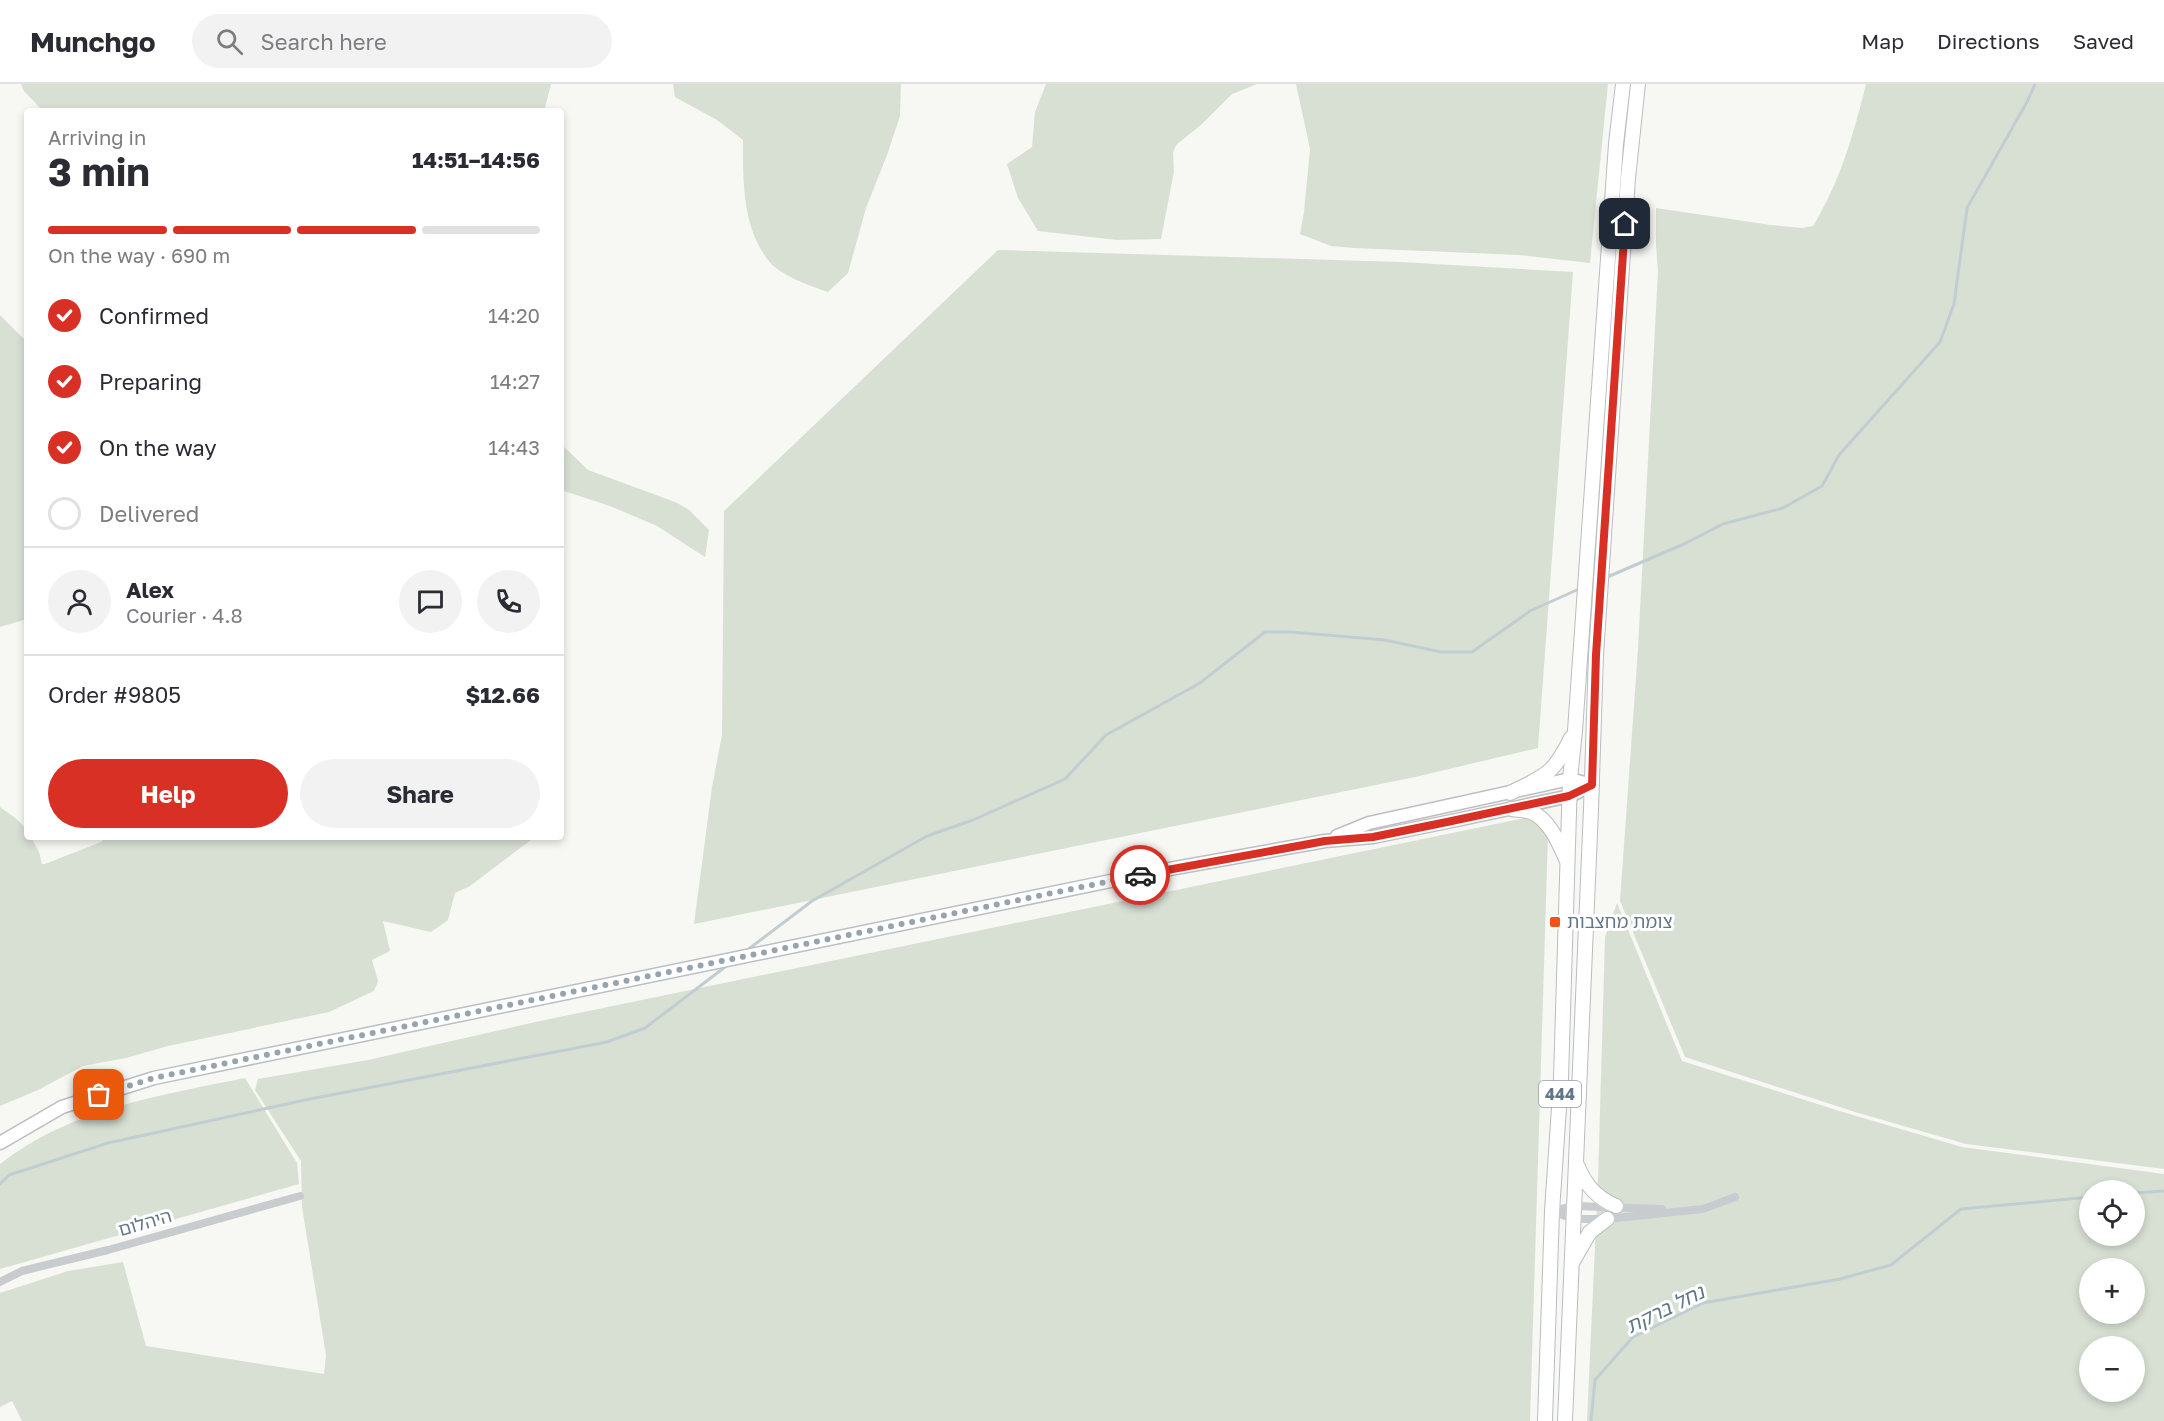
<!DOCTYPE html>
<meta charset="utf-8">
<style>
:root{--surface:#fff;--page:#f2f2f3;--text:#2b2b33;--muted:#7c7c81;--line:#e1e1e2;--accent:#d93025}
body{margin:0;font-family:"Golos Text","Noto Sans Hebrew",sans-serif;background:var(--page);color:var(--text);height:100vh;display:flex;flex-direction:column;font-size:22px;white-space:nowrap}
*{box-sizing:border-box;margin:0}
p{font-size:20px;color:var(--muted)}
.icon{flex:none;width:33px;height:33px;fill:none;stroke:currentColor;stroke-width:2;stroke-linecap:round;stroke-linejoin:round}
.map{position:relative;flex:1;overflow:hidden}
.side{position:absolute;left:24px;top:24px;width:540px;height:732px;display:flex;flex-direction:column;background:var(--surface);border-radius:6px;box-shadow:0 3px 9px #0003}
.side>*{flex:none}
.tools{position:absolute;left:2079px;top:1096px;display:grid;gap:12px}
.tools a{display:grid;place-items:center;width:66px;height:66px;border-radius:50%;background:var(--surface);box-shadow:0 3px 9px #0003;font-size:30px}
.pin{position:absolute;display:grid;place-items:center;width:51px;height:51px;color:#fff;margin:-26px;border-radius:12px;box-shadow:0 3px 9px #0006}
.courier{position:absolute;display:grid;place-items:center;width:60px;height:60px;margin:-30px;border:4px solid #d93025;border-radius:50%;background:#fff;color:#222;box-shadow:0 2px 8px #0007}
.summary em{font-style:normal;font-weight:700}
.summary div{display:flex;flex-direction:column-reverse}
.summary{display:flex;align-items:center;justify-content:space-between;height:102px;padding:0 24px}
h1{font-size:39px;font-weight:700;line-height:45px}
.bar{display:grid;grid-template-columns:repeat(4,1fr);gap:9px 6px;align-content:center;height:72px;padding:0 24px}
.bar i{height:8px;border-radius:4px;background:var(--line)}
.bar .active{background:var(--accent)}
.bar p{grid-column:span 4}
.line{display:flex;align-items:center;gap:15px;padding:0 24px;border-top:2px solid var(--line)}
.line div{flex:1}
.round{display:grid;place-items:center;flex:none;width:63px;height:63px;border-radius:32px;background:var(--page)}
ol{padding:0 24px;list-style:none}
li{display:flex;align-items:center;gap:18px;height:66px}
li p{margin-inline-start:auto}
li .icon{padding:6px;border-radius:50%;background:var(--accent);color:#fff;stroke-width:4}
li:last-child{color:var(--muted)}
li i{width:33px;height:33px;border:3px solid var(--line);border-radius:50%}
.cta{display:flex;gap:12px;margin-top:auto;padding:12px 24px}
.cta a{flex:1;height:69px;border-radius:36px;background:var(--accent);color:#fff;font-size:24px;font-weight:700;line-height:69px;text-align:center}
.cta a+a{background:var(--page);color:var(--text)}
header{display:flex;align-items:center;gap:36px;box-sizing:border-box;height:84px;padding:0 30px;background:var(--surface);border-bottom:2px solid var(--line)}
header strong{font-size:28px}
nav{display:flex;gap:33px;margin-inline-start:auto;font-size:21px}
.search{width:420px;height:54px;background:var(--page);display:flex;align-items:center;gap:15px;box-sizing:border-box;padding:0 21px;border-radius:33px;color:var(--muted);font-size:22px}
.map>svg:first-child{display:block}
.green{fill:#d8e0d4;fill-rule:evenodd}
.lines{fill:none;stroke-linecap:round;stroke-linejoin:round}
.stream{stroke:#c2cdd2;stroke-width:3}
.secondary-casing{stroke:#babfc4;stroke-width:15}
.primary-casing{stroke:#b9bdc1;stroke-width:16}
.street{stroke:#c9cccf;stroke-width:8}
.secondary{stroke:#fff;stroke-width:12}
.primary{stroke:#fff;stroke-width:14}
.done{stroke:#97a3ad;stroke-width:6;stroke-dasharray:0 10.8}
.route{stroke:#d93025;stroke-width:8}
.poi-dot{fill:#f35217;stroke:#fff;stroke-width:2}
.labels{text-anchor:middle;stroke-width:6;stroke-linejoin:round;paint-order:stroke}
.shield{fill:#fff;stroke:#929fac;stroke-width:1.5}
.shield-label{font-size:16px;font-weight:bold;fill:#637688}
.poi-label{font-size:18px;fill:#637688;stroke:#fff;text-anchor:start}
.street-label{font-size:18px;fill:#637688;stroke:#fff}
.water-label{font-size:20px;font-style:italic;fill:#5f7883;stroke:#fff}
</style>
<header>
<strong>Munchgo</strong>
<div class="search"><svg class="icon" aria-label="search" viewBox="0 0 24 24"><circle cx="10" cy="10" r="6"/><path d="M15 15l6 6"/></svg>Search here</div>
<nav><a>Map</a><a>Directions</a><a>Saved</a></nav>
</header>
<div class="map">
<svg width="2164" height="1337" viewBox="0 0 2164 1337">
<rect width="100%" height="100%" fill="#f7f7f3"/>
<!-- green -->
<g class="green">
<path d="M 21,0 L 551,0 L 544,27 L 43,27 L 24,7 Z"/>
<path d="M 673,0 L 901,0 L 900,32 L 887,71 L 866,124 L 848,189 L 828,208 C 810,202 779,191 768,176 C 742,142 743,96 743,56 L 717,36 L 675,13 Z"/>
<path d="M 1046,0 L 1257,0 L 1232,10 L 1202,40 L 1176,61 L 1173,69 L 1174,87 L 1161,155 L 1117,156 L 1038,147 L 1018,114 L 1007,80 L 1032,63 L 1035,28 Z"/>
<path d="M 1296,0 L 1608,0 L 1590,179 L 1519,171 L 1354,164 L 1331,162 L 1300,150 L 1304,128 L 1310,65 Z"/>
<path d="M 1866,0 L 2164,0 L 2164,1085 L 1966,1060 L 1855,1028 L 1685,973 L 1620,817 L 1638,565 L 1658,187 L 1656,161 L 1656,124 L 1771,141 L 1802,144 L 1813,142 C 1840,98 1854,49 1866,0 Z"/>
<path d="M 998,166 L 1400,178 L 1573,188 L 1538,664 L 1415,693 L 694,840 L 712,703 L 722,651 L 724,427 Z"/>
<path d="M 0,231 L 27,258 L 27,535 L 0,543 Z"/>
<path d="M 561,360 L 588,386 L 675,418 L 688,425 L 709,446 L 705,473 L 657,442 L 610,422 L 561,406 Z"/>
<path d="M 0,723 C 10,731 27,739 27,753 L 31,753 L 39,768 L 42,780 L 45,780 L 101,758 L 106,753 L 530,753 L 531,756 L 470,802 L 455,809 L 448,836 L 431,848 L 383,837 L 390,867 L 372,876 L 378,897 L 374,907 L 329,928 L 168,962 L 126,974 L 83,982 L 38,1006 L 0,1022 Z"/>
<path d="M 1530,733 L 1544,737 L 1548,751 L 1530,1337 L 22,1337 L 12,1317 L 0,1323 L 0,1209 L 68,1187 L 123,1178 L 146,1262 L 324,1290 L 326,1271 L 302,1123 L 301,1077 L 255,1006 L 258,995 L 368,976 L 540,937 Z"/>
<path d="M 1617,819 L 1682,977 L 1846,1029 L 1962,1063 L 2164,1090 L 2164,1337 L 1587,1337 L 1598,1097 L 1605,853 ZM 2090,1107 L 2134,1107 L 2134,1152 L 2090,1152 ZM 2090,1185 L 2134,1185 L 2134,1230 L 2090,1230 ZM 2090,1263 L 2134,1263 L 2134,1308 L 2090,1308 Z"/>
<path d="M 245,994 L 297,1079 L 299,1100 L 0,1185 L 0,1080 C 70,1025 161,1011 245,994 Z"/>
</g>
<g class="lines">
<!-- stream -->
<g class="stream">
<path d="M 1605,494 L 1684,460 L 1723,440 L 1783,424 L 1822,402 L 1839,371 L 1940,258 L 1954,220 L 1967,124 L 2027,18 L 2035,0"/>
<path d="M 746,867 L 812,817 L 927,752 L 973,736 L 1065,695 L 1106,651 L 1200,599 L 1265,548 L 1291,548 L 1385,556 L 1441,568 L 1472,568 L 1530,527 L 1579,505"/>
<path d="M 0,1100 L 9,1091 L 108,1059 L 305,1016 L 607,958 L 645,944 L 729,880"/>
<path d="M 2134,1109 L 2164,1107"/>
<path d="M 1591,1337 L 1595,1296 L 1633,1253 L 1703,1219 L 1840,1195 L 1891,1181 L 1961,1125 L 2090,1113"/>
</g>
<defs>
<g id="secondary">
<path d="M 1337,752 L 1369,739 L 1570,695 L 1592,701"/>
<path d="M 0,1059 L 62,1023 L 154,994 L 1164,786 L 1325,757 L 1373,753 L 1447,738 L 1570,712 L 1592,701"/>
</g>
<g id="primary">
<path d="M 1510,709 C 1545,692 1553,691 1571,654"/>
<path d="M 1512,725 C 1518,726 1525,726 1531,728 C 1549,735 1559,759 1566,775"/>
<path d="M 1577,1081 C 1585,1100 1596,1114 1616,1122"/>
<path d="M 1573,1177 L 1590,1148 L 1607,1135"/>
<path d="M 1545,1337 L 1552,1127 L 1561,994 L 1570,695 L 1575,647 L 1616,60 L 1623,0"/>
<path d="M 1565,1337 L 1591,725 L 1596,571 L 1628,94 L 1638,0"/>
</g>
</defs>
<!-- secondary casing -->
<use href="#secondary" class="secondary-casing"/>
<!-- primary casing -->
<use href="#primary" class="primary-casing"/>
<!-- street -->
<g class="street">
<path d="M 1552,1127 L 1573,1135 L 1607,1135 L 1703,1125 L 1735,1113"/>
<path d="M 1553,1127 L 1574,1122 L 1662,1125"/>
<path d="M 0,1198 L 22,1187 L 108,1166 L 300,1112"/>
</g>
<!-- secondary -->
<use href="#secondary" class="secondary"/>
<!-- primary -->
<use href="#primary" class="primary"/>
</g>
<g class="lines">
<!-- done -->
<path class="done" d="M 99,1011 L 154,994 L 1140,791"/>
<!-- route -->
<path class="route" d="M 1140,791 L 1325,757 L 1373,753 L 1447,738 L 1569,712 L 1592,701 L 1596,571 L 1625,140"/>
</g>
<!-- markers -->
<rect class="poi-dot" x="1549" y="832" width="12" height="12" rx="3"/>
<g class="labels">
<!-- shield labels -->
<rect class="shield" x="1539" y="997" width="42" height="26" rx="4.5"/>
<g class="shield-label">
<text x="1560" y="1016">444</text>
</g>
<!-- poi labels -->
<g class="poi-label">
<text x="1567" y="844">צומת מחצבות</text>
</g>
<!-- street labels -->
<g class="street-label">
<text transform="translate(145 1139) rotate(-16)" y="6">היהלום</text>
</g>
<!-- water labels -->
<g class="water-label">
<text transform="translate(1665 1225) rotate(-26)" y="7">נחל ברקת</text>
</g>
</g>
</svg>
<div class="tools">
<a><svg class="icon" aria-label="locate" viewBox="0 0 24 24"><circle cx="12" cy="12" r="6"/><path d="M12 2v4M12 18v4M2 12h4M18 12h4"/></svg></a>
<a>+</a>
<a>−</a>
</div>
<div class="pin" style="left:99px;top:1011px;background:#ea580c"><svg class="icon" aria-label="bag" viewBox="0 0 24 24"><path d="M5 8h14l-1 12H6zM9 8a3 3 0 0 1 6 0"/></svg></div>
<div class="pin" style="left:1625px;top:140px;background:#1f2937"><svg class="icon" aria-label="home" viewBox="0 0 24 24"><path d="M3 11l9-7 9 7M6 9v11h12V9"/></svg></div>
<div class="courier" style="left:1140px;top:791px"><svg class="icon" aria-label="car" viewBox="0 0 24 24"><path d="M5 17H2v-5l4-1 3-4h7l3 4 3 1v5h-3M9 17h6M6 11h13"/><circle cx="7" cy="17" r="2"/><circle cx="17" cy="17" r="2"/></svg></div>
<section class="side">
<div class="summary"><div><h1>3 min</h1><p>Arriving in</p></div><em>14:51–14:56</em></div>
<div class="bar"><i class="active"></i><i class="active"></i><i class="active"></i><i></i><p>On the way · 690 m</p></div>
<ol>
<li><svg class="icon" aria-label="check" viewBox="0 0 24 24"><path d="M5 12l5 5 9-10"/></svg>Confirmed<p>14:20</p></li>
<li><svg class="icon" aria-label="check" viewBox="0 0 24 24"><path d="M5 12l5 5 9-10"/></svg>Preparing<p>14:27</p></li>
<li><svg class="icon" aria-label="check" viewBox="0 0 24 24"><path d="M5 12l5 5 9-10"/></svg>On the way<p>14:43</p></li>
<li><i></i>Delivered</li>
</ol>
<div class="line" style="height:108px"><a class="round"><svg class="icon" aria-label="person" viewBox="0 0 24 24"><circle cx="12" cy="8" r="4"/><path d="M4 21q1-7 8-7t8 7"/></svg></a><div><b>Alex</b><p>Courier · 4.8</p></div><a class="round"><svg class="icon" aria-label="chat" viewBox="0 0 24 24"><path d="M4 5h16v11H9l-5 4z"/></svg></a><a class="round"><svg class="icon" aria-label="phone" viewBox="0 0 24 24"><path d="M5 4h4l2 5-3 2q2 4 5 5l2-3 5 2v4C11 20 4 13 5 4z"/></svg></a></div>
<div class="line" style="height:78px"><div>Order #9805</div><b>$12.66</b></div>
<div class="cta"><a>Help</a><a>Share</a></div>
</section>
</div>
